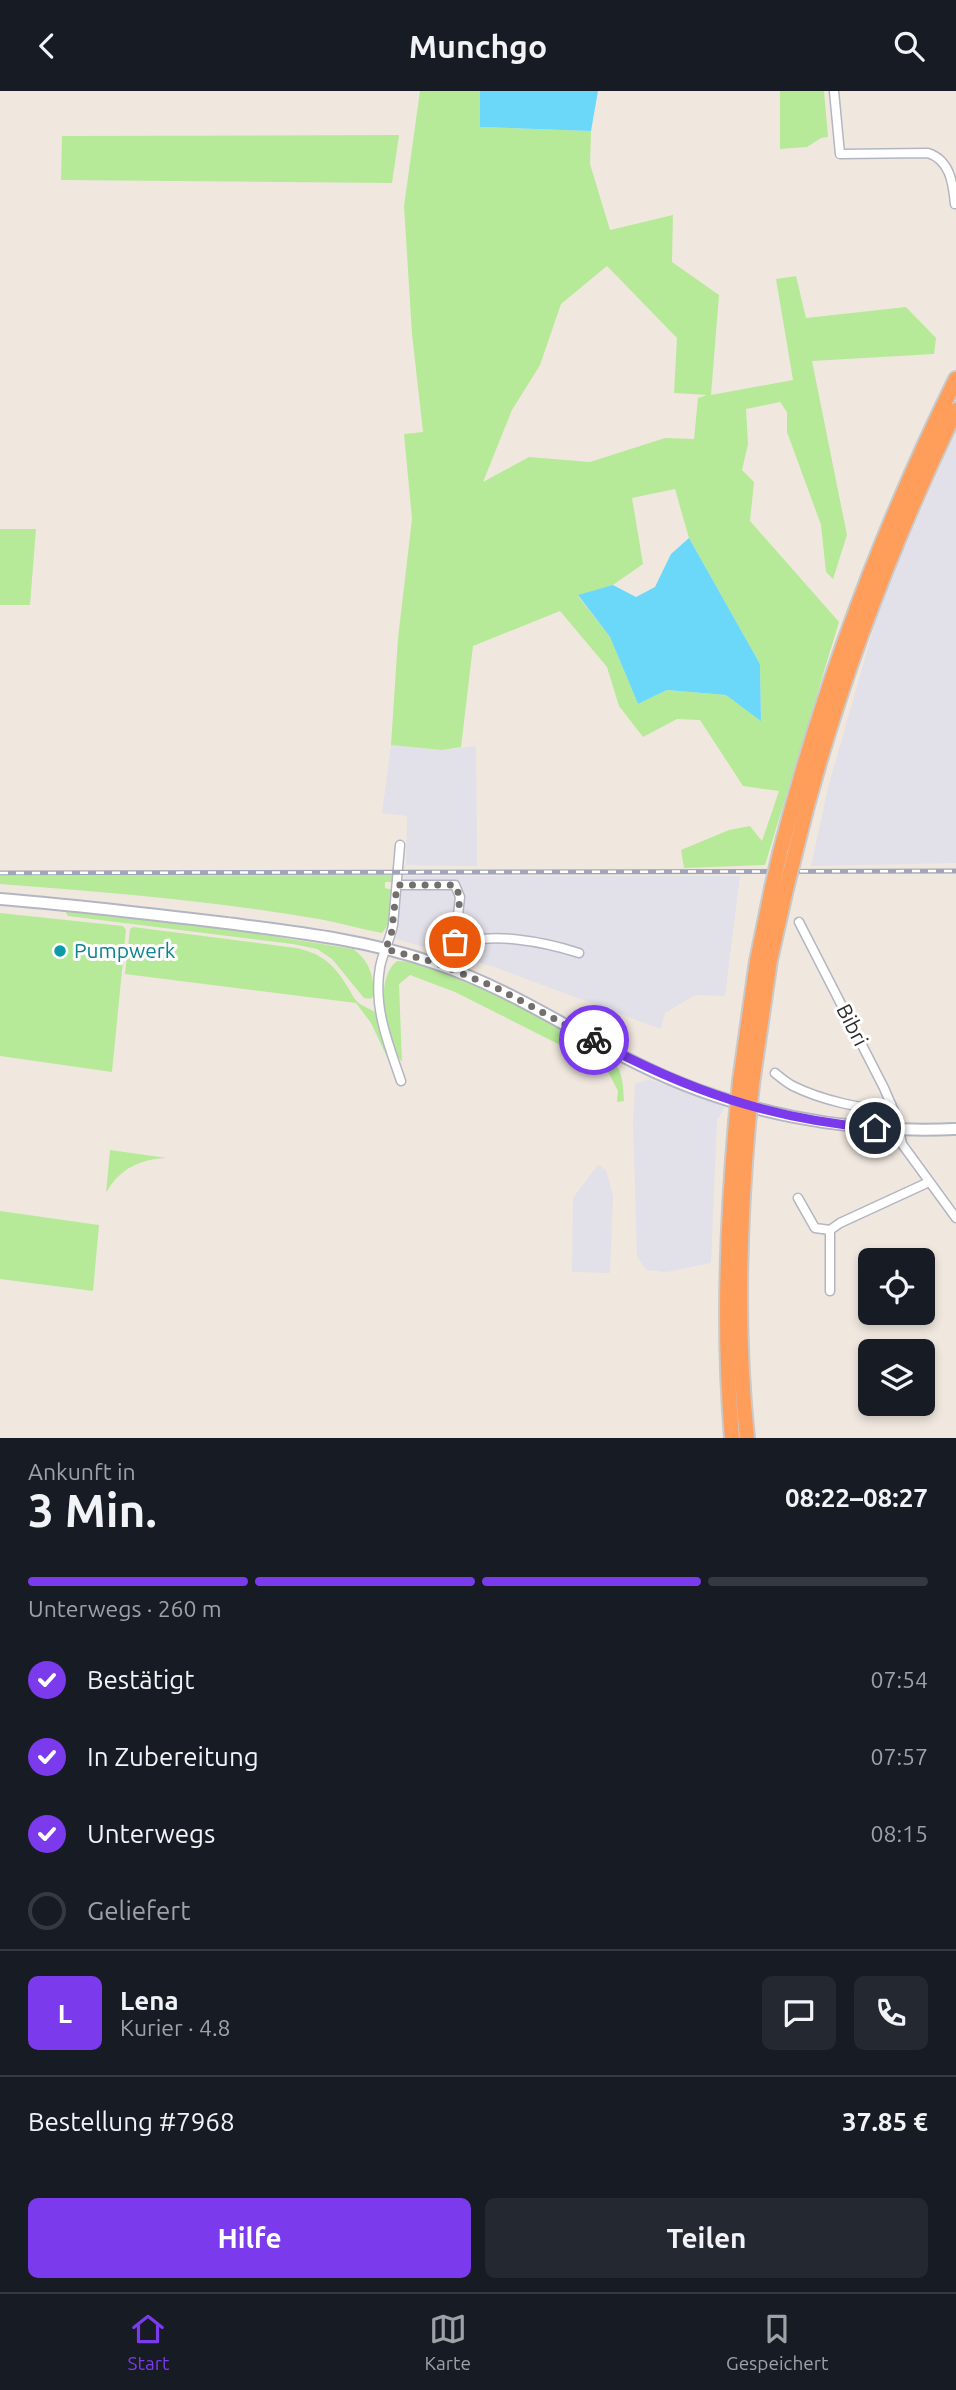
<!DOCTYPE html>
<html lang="de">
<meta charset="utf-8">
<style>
:root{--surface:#171b24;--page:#242831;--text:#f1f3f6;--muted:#9ea1a6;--line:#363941;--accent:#7c3aed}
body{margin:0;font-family:Ubuntu,sans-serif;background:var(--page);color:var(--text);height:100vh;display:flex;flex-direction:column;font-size:26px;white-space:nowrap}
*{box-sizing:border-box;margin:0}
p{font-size:23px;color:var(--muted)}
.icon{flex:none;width:38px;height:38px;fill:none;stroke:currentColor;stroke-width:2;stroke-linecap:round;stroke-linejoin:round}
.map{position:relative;height:1347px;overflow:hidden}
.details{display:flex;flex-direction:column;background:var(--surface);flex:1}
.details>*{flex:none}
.tools{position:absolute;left:858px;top:1157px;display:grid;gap:14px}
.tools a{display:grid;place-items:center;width:77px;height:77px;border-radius:10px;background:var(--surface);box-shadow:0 4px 10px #0003;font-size:35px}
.pin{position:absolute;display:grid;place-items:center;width:60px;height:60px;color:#fff;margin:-30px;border:4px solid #fff;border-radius:50%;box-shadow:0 2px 7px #0007}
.courier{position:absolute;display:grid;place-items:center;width:70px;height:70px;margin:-35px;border:5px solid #7c3aed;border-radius:50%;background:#fff;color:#222;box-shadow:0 2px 9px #0007}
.summary em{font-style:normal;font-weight:600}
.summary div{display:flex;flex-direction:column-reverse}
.summary{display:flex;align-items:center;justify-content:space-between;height:119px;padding:0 28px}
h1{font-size:46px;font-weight:600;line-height:52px}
.bar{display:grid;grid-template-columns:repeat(4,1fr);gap:10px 7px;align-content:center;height:84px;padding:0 28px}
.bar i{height:9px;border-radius:5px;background:var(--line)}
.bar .selected{background:var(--accent)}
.bar p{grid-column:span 4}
.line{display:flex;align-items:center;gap:18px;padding:0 28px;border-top:2px solid var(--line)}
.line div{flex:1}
.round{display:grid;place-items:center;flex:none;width:74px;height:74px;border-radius:10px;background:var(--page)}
ol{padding:0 28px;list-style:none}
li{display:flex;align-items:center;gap:21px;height:77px}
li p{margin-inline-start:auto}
li .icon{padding:7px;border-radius:50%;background:var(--accent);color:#fff;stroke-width:4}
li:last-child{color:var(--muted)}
li i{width:38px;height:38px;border:4px solid var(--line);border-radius:50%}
.cta{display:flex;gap:14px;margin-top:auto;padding:14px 28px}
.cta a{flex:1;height:80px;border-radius:10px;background:var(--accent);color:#fff;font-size:28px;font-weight:600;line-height:80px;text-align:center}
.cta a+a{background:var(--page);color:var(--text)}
header{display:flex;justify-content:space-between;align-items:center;height:91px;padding:0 28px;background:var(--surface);font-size:32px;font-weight:600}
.tab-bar{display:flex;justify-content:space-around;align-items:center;height:98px;border-top:2px solid var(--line);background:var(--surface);font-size:19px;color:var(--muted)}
.tab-bar a{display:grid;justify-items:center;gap:4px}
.tab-bar .selected{color:var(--accent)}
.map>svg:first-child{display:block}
.industrial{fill:#e2e0e8}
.green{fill:#b6ea98;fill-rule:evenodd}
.water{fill:#6bd8f9}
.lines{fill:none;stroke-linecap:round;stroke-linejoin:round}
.street-casing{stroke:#b3b6c2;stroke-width:11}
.secondary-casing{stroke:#b3b6c2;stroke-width:14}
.highway-casing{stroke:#c9c9c9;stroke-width:18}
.street{stroke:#fff;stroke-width:8}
.secondary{stroke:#fff;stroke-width:10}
.highway{stroke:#ff9d5b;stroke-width:14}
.rail-casing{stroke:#a1a5b9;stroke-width:5}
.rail{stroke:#fff;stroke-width:2.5;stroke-dasharray:8;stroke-linecap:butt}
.highway-bridge-casing{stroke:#c9c9c9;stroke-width:18;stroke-linecap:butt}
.highway-bridge{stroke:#ff9d5b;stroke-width:14}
.done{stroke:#726f6c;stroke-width:7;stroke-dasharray:0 12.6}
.route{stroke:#7c3aed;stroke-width:9}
.culture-dot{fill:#0f9aa8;stroke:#fff;stroke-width:2.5}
.labels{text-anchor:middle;stroke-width:6;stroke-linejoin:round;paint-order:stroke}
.culture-label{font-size:21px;fill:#0d838f;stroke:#fff;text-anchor:start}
.street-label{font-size:21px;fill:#2e2e2e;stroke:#fff}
</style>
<header><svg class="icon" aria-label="back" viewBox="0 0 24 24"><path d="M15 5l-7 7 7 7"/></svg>Munchgo<svg class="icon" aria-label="search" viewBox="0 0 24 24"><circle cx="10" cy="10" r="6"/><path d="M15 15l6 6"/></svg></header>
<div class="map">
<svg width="956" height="1347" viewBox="0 0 956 1347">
<rect width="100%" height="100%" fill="#f0e8df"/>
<!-- industrial -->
<g class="industrial">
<path d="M 956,340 L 956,772 L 811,775 L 828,697 L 877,525 L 903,460 Z"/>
<path d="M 391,654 L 442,659 L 476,655 L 477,775 L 406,774 L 407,725 L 382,722 Z"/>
<path d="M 404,785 L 740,785 L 725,905 L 695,904 L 665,922 L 661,938 L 491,875 L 396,848 Z"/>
<path d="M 649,988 L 725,1016 L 717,1029 L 711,1172 L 667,1181 L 646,1179 L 637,1165 L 633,1031 L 635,993 Z"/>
<path d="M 598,1074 L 606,1079 L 613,1105 L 610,1182 L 572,1181 L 573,1107 Z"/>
</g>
<!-- green -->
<g class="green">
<path d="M 420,0 L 480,0 L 481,36 L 591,40 L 590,73 L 610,139 L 673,124 L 672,171 L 719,204 L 711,304 L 793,289 L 776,188 L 796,185 L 806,227 L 906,216 L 936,247 L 934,263 L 812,270 L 847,444 L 833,488 L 826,481 L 821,434 L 787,341 L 787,321 L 780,311 L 746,318 L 748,353 L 742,379 L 754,391 L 750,430 L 839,531 L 765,774 L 684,777 L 681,759 L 729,739 L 750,735 L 762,750 L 779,700 L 743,695 L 700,629 L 677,628 L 643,646 L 619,615 L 607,576 L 560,520 L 473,555 L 461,656 L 442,659 L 391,654 L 398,547 L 412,428 L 404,343 L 423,341 L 412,243 L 404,115 ZM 607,175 L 677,247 L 674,302 L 707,304 L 698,307 L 694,348 L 665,347 L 590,371 L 529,366 L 483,391 L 512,319 L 540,274 L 561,213 ZM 675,398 L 689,447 L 760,573 L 761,629 L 726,604 L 667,599 L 638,613 L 610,546 L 578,505 L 613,494 L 643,473 L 632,407 Z"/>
<path d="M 780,0 L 824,0 L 828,46 L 821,47 L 807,56 L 780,58 Z"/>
<path d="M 399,44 L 392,92 L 61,89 L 62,45 Z"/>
<path d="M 0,438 L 36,438 L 30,514 L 0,514 Z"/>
<path d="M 391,784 L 394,786 L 394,791 L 385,791 L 385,797 L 393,799 C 392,814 393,831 382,842 C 361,838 340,832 319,828 C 214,810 106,801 0,793 L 0,785 Z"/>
<path d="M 68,818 L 202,834 L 353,858 C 369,869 374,885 374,905 L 370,908 L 364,907 L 332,868 L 317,858 L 293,853 L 68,825 L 66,822 Z"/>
<path d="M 0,822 L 123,835 L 126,839 L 112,981 L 0,965 Z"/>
<path d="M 133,836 L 296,857 C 321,862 334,873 347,895 C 351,901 354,909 360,913 C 364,916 371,918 375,921 L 395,983 L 371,932 L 356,912 L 125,883 L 130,838 Z"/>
<path d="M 397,870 C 416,870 436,879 453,886 C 507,907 557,935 607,964 C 623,976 623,992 624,1010 L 617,1011 L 618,1000 L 606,977 L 455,901 L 410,884 L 399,893 L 402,971 C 385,951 373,888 397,870 Z"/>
<path d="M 110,1059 L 167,1067 C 140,1068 119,1078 106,1102 Z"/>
<path d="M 0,1120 L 99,1134 L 93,1200 L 0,1188 Z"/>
</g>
<!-- water -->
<g class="water">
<path d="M 480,0 L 598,0 L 591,40 L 480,36 Z"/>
<path d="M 689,447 L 760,573 L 761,630 L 726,604 L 667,599 L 638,613 L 610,546 L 578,504 L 613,494 L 636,506 L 655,496 L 671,463 Z"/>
</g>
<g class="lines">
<defs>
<g id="street">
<path d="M 834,0 L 840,63 L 928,62 C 950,69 953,92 955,113"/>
<path d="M 400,754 L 393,834 C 390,849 383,861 380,876 C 373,916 388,952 401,990"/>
<path d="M 397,794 L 455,794 L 460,806 L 455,851 L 461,861"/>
<path d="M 799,831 L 884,997 L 896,1025 L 902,1053 L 956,1127"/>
<path d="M 457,856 C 485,838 548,852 579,862"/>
<path d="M 775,982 C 781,987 787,992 793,995 C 813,1005 873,1025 891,1013"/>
<path d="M 798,1107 L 815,1137 L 830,1139"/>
<path d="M 830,1200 L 830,1139 L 840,1132 L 929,1091"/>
</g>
<path id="secondary" d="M 0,808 C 76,814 151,823 226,832 C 296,841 368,849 434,872 C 507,896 570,939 638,973 C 736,1022 847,1043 956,1038"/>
<g id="highway">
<path d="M 780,762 C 823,595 880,442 956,288"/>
<path d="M 795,762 C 832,608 888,461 956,319"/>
<path d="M 740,990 L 757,870 L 772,797"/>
<path d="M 752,993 L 770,869 L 786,798"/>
<path d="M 732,1347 C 723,1242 727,1136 736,1031"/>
<path d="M 747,1347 C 736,1243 739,1137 748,1033"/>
</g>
</defs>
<!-- street casing -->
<use href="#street" class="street-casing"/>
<!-- secondary casing -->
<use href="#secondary" class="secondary-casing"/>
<!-- highway casing -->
<use href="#highway" class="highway-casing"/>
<!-- street -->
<use href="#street" class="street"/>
<!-- secondary -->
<use href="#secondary" class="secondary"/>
<!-- highway -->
<use href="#highway" class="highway"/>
<defs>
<path id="rail" d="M 0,782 L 956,780"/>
</defs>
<!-- rail casing -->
<use href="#rail" class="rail-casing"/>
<!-- rail -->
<use href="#rail" class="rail"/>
<defs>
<g id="highway-bridge">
<path d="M 772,797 L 780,762"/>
<path d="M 786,798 L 795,762"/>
<path d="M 736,1031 L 740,990"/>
<path d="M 748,1033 L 752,993"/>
</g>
</defs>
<!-- highway-bridge casing -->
<use href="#highway-bridge" class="highway-bridge-casing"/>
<!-- highway-bridge -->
<use href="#highway-bridge" class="highway-bridge"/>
</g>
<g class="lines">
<!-- done -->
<path class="done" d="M 455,851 L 460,806 L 455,794 L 397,794 L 391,846 L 385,858 L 434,871 L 497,897 L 594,949"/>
<!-- route -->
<path class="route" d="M 594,949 C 686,999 770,1028 875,1037"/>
</g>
<!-- markers -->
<circle class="culture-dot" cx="60" cy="860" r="7"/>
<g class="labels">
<!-- culture labels -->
<g class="culture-label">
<text x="74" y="867">Pumpwerk</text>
</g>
<!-- street labels -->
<g class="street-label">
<text transform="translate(852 934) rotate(63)" y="7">Bibri</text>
</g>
</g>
</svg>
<div class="tools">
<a><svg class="icon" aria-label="locate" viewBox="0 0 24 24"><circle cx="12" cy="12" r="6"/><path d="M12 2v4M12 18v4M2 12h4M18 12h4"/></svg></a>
<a><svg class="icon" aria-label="layers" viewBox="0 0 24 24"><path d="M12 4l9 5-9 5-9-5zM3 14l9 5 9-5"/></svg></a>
</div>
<div class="pin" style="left:455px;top:851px;background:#ea580c"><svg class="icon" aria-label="bag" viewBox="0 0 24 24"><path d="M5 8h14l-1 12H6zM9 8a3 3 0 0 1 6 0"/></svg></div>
<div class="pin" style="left:875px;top:1037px;background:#1f2937"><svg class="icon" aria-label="home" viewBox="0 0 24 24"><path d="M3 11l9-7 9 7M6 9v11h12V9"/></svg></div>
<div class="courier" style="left:594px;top:949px"><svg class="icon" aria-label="bike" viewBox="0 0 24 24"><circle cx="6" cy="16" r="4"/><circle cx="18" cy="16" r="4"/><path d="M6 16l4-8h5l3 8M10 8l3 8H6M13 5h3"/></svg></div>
</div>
<section class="details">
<div class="summary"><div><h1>3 Min.</h1><p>Ankunft in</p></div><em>08:22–08:27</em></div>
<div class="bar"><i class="selected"></i><i class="selected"></i><i class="selected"></i><i></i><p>Unterwegs · 260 m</p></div>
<ol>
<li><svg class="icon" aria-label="check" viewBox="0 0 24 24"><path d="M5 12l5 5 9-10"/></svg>Bestätigt<p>07:54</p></li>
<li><svg class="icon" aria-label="check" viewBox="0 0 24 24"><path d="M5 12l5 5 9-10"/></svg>In Zubereitung<p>07:57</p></li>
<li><svg class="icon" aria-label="check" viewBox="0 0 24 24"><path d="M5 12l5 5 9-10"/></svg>Unterwegs<p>08:15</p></li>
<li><i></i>Geliefert</li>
</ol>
<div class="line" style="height:126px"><b class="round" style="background:var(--accent);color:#fff">L</b><div><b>Lena</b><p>Kurier · 4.8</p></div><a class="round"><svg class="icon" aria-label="chat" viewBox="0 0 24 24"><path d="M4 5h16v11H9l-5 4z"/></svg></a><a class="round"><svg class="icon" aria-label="phone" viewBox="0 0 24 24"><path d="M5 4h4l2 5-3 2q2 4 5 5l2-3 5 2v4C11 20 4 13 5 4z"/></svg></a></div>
<div class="line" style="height:91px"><div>Bestellung #7968</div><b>37.85 €</b></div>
<div class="cta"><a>Hilfe</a><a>Teilen</a></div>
</section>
<nav class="tab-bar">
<a class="selected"><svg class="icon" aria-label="home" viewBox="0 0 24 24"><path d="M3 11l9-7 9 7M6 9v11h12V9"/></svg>Start</a>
<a><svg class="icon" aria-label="map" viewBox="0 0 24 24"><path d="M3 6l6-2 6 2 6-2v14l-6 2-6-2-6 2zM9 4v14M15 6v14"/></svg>Karte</a>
<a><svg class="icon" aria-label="saved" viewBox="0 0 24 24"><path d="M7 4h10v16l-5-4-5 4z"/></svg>Gespeichert</a>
</nav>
